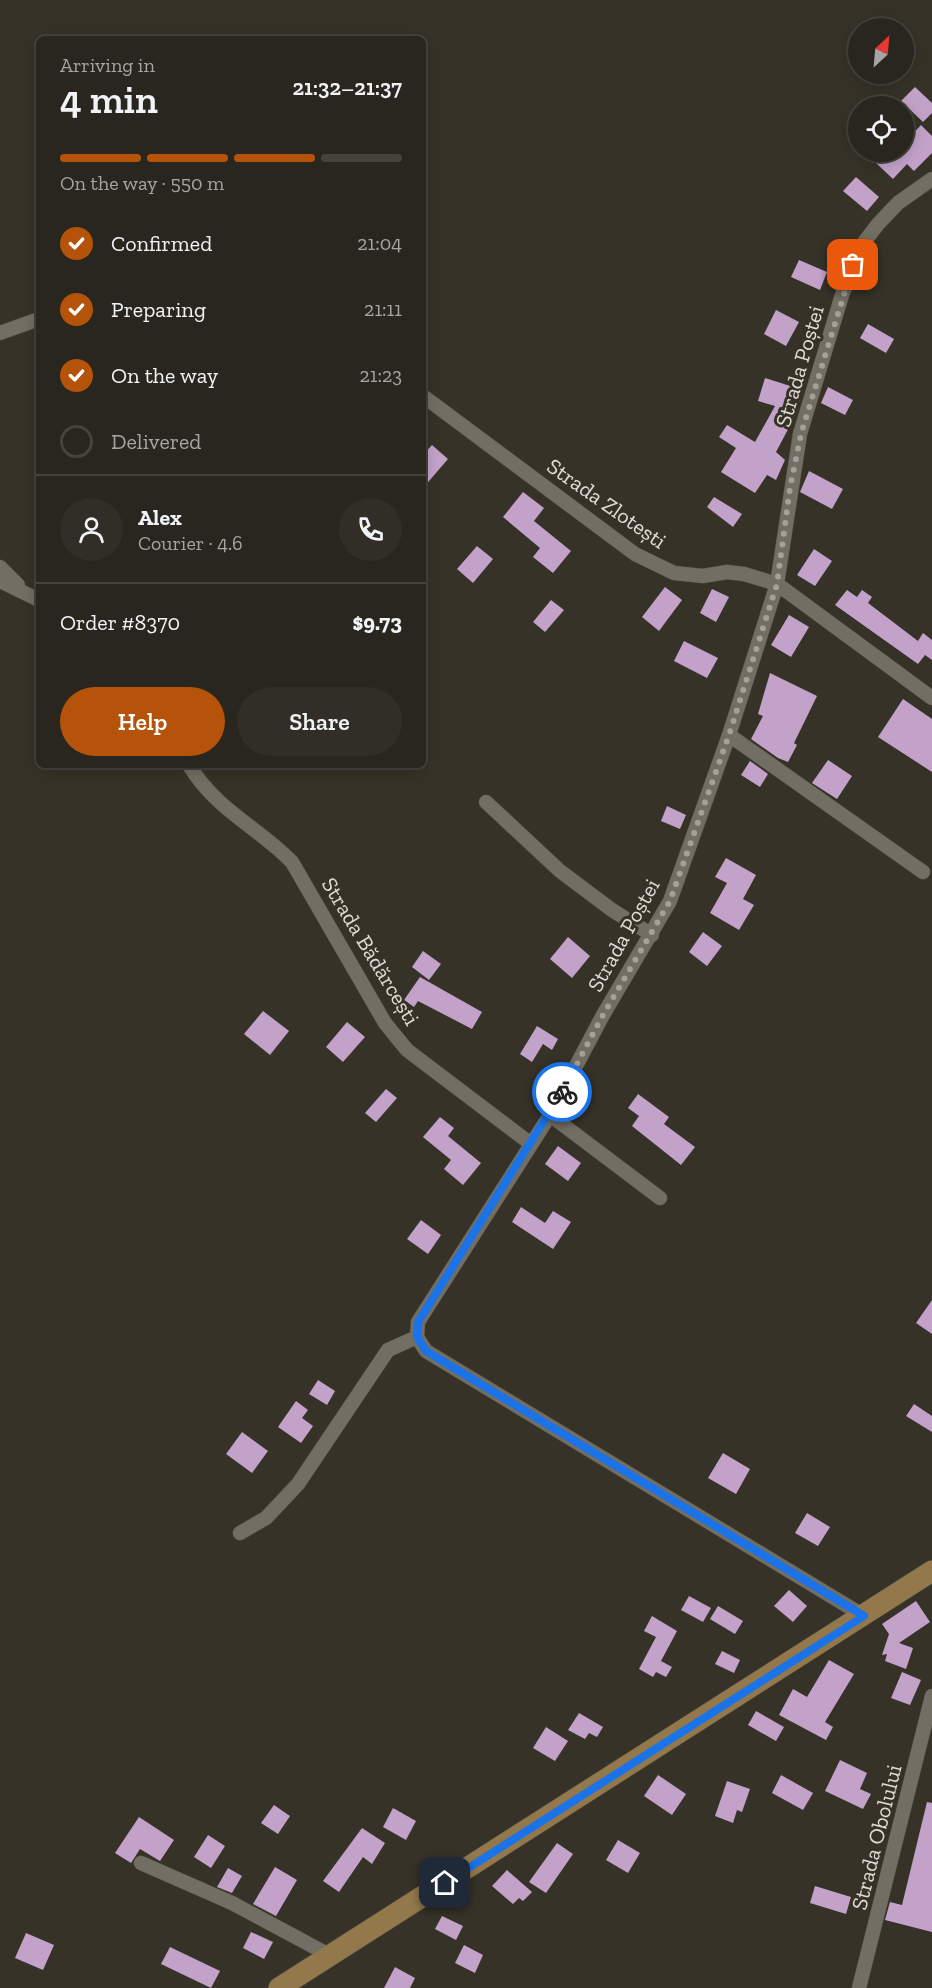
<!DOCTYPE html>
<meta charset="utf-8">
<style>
:root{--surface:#28261e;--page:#302e27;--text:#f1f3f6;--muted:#a5a5a4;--line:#44433c;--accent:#b45309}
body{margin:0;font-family:"Zilla Slab",serif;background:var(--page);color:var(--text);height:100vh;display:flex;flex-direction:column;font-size:22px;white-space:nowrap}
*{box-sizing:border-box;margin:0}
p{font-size:20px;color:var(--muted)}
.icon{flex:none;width:33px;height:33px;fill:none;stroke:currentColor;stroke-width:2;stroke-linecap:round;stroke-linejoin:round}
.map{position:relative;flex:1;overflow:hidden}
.side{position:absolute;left:36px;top:36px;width:390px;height:732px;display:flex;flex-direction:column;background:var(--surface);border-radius:9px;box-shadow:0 3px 15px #0003,0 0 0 2px var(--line)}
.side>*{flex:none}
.needle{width:39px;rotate:26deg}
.controls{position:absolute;left:848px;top:18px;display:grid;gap:12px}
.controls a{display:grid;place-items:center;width:66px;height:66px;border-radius:50%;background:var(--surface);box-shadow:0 3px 15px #0003,0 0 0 2px var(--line);font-size:30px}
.pin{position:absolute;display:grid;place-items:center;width:51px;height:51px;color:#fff;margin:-26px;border-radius:12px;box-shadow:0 3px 9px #0006}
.courier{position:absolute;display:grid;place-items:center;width:60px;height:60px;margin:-30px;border:4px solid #1a73e8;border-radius:50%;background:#fff;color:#222;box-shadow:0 2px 8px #0007}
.summary em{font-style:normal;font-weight:600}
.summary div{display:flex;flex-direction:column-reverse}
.summary{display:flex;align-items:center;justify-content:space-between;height:102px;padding:0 24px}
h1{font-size:39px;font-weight:600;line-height:45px}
.bar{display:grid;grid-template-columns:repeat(4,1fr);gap:9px 6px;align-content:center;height:72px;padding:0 24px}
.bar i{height:8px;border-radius:4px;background:var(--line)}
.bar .on{background:var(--accent)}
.bar p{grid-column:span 4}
.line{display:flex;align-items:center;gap:15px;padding:0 24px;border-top:2px solid var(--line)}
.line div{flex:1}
.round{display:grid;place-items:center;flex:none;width:63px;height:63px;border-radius:32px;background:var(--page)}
ol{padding:0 24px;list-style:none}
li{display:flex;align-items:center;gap:18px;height:66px}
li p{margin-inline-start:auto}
li .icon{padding:6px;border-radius:50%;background:var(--accent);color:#fff;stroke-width:4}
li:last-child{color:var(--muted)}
li i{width:33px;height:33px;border:3px solid var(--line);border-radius:50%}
.action{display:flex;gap:12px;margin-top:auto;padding:12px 24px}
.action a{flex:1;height:69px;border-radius:36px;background:var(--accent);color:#fff;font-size:24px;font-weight:600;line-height:69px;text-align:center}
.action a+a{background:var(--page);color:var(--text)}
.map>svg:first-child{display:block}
.building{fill:#c3a2ca}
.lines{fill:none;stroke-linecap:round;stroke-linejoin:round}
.minor-casing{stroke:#545148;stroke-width:15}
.primary-casing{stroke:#545148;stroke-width:22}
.minor{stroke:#736e63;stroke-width:14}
.primary{stroke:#93784b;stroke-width:21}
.done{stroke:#a4a19a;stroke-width:6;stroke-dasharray:0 10.8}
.route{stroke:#1a73e8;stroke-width:8}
.labels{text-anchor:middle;stroke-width:6;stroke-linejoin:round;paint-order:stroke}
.street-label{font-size:22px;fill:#e0ddd7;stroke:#363228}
</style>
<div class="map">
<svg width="932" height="1988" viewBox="0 0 932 1988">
<rect width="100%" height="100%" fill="#363228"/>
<!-- building -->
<g class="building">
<path d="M 915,87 L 932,103 L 932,113 L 923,122 L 901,101 Z"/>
<path d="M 921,125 L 932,136 L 932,153 L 914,171 L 907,164 L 893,179 L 876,163 L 887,152 L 903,152 L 903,144 Z"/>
<path d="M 856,177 L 879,197 L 867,211 L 843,191 Z"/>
<path d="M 799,260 L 827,272 L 820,290 L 791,277 Z"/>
<path d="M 776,310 L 799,322 L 786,346 L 764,334 Z"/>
<path d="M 868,324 L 894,339 L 886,353 L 860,338 Z"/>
<path d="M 765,378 L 803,390 L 793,420 L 776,452 L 785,460 L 776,480 L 767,475 L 755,493 L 721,472 L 736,448 L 719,437 L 727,425 L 755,442 L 775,406 L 758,401 Z"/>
<path d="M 828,387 L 853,400 L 845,415 L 821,403 Z"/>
<path d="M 432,445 L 448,459 L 423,488 L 423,455 Z"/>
<path d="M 809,471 L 843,489 L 832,509 L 800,492 Z"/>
<path d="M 523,492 L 544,508 L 534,521 L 571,551 L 553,573 L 533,557 L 540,548 L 503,517 Z"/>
<path d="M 714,497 L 742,514 L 733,527 L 707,507 Z"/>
<path d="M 477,546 L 493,559 L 473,583 L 457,569 Z"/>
<path d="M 814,549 L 832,561 L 815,586 L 797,575 Z"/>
<path d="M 665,587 L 682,600 L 659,631 L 642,617 Z"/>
<path d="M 712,589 L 729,597 L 716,622 L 700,613 Z"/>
<path d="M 847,590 L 857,597 L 862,590 L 872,597 L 868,603 L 918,641 L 923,633 L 932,640 L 932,660 L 925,655 L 918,664 L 835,605 Z"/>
<path d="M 551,600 L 564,610 L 545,632 L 533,622 Z"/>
<path d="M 789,615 L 809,627 L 791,657 L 771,645 Z"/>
<path d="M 684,641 L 718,658 L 707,678 L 674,661 Z"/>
<path d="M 770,673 L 817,696 L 794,743 L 797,745 L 788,762 L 778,758 L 751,739 L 763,716 L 758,714 Z"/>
<path d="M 903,699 L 932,719 L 932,772 L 878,737 Z"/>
<path d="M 828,760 L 852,776 L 837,799 L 812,783 Z"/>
<path d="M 750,761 L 768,774 L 760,787 L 741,775 Z"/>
<path d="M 667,806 L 686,815 L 680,829 L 661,821 Z"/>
<path d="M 726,858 L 756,875 L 743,899 L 754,905 L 739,930 L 710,913 L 727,883 L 715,877 Z"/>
<path d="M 703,932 L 722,946 L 707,966 L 689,952 Z"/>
<path d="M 568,937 L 590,956 L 572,978 L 550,959 Z"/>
<path d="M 423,951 L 441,964 L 429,980 L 412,967 Z"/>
<path d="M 420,977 L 482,1012 L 472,1029 L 418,1001 L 414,1007 L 404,1000 Z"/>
<path d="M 263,1011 L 289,1031 L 270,1055 L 244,1034 Z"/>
<path d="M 347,1022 L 365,1037 L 343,1062 L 326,1047 Z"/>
<path d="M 537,1026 L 558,1039 L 552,1050 L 543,1044 L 532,1062 L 520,1054 Z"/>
<path d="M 386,1089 L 397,1098 L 376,1122 L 365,1113 Z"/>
<path d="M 638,1094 L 669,1117 L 664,1124 L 695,1147 L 681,1165 L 632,1126 L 639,1116 L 628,1108 Z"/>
<path d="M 440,1117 L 454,1128 L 448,1136 L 481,1163 L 463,1185 L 444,1169 L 451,1160 L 423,1137 Z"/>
<path d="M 558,1146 L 581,1163 L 568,1181 L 545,1164 Z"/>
<path d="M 521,1207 L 545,1223 L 553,1211 L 571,1222 L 553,1249 L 512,1222 Z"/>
<path d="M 421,1220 L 441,1235 L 428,1254 L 407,1239 Z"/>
<path d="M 932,1300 L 932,1334 L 916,1323 Z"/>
<path d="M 318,1380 L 335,1391 L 327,1405 L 309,1394 Z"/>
<path d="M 296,1401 L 308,1410 L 302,1418 L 313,1426 L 301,1443 L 278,1427 Z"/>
<path d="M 914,1404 L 932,1416 L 932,1432 L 906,1416 Z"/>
<path d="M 242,1432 L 268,1451 L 252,1473 L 226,1454 Z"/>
<path d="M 723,1453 L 750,1469 L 736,1494 L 708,1478 Z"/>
<path d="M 807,1513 L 830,1527 L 818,1546 L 795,1533 Z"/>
<path d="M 789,1590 L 807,1606 L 793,1622 L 774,1606 Z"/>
<path d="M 689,1596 L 711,1608 L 703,1622 L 681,1610 Z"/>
<path d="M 916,1601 L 930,1622 L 899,1643 L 913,1648 L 906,1669 L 885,1661 L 887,1654 L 882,1655 L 889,1634 L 882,1624 Z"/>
<path d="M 718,1606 L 743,1621 L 735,1634 L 710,1619 Z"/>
<path d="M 652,1616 L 677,1631 L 661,1661 L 672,1667 L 666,1677 L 656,1672 L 653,1677 L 639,1669 L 656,1637 L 644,1631 Z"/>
<path d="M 722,1651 L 740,1660 L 734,1673 L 715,1664 Z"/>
<path d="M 829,1660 L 854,1674 L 825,1722 L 833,1727 L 826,1740 L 779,1715 L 793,1689 L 807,1697 Z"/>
<path d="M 902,1672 L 921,1680 L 910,1705 L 891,1698 Z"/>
<path d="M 756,1711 L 784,1727 L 776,1741 L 748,1725 Z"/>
<path d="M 579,1713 L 603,1727 L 597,1737 L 589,1733 L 585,1739 L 568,1730 Z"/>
<path d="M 546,1727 L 568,1741 L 555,1761 L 533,1748 Z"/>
<path d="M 840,1760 L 867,1773 L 860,1789 L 871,1794 L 863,1809 L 825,1791 Z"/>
<path d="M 658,1775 L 686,1794 L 672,1815 L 644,1796 Z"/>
<path d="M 781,1775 L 813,1793 L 803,1810 L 772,1793 Z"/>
<path d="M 727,1781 L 750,1789 L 742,1812 L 737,1810 L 733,1823 L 715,1816 Z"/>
<path d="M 927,1802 L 932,1803 L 932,1932 L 885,1920 L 890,1902 L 902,1905 Z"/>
<path d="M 274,1805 L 290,1816 L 278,1834 L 261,1823 Z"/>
<path d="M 393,1808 L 416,1821 L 406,1840 L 383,1827 Z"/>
<path d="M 139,1817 L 174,1840 L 160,1861 L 140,1849 L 131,1863 L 115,1853 Z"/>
<path d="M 362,1828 L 385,1843 L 372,1864 L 363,1857 L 339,1892 L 323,1881 Z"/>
<path d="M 208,1835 L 225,1846 L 211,1868 L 194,1857 Z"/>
<path d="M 618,1840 L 640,1853 L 628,1873 L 606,1860 Z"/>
<path d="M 557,1843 L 573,1854 L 546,1893 L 529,1882 Z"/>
<path d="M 275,1867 L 297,1880 L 276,1916 L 253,1904 Z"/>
<path d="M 228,1868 L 242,1876 L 232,1893 L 217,1887 Z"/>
<path d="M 507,1870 L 532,1892 L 523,1901 L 519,1898 L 513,1904 L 492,1886 Z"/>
<path d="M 815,1886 L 851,1897 L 846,1914 L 810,1903 Z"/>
<path d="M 442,1916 L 463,1926 L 456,1940 L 435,1929 Z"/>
<path d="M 251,1932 L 273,1942 L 264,1959 L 243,1948 Z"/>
<path d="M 26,1933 L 54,1945 L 43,1970 L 15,1958 Z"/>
<path d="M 464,1945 L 483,1955 L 475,1973 L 455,1963 Z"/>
<path d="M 170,1947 L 220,1971 L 211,1988 L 161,1964 Z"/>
<path d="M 395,1967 L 415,1978 L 410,1988 L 384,1988 Z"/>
</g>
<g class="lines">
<defs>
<g id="minor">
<path d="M 0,333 L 39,319"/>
<path d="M 423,396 L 635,554 L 674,573 L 703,576 L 727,572 L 744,574 L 777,584 L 932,698"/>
<path d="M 0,567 L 18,585"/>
<path d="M 0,581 L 39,600"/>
<path d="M 729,735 L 923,872"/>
<path d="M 189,765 C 217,811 258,827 292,862 L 385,1023 L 407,1050 L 531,1144"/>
<path d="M 486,802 L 560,871 L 612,910 L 652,935"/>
<path d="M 550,1115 L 660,1198"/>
<path d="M 417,1337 L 418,1322 L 550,1115 L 603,1015 L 670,901 L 729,735 L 777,584 L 800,434 L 842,295 L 865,241 L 878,224 L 898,203 L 932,179"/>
<path d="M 417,1337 L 426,1351 L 864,1616"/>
<path d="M 240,1533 L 266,1518 L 298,1484 L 388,1350 L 417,1337"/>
<path d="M 141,1863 L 232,1903 L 331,1956"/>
<path d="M 859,1988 L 932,1696"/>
</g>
<path id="primary" d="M 279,1988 L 932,1571"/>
</defs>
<!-- minor casing -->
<use href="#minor" class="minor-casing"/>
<!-- primary casing -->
<use href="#primary" class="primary-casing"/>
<!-- minor -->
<use href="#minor" class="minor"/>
<!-- primary -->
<use href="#primary" class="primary"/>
</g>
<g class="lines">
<!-- done -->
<path class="done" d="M 562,1092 L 603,1015 L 670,901 L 729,735 L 777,584 L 790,488 L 801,434 L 853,265"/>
<!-- route -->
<path class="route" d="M 445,1883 L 864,1616 L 426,1351 L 417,1337 L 418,1322 L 562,1092"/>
</g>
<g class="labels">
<!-- street labels -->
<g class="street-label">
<text transform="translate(799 366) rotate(-74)" y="8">Strada Poștei</text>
<text transform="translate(607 503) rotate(35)" y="8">Strada Zlotești</text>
<text transform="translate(623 935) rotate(-61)" y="8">Strada Poștei</text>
<text transform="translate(371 951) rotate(59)" y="8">Strada Bădărcești</text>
<text transform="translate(876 1837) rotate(-76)" y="8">Strada Obolului</text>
</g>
</g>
</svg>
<div class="controls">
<a><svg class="needle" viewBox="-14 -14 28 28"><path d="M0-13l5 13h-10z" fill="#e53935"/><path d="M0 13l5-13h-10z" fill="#a5a5a4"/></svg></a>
<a><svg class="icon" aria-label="locate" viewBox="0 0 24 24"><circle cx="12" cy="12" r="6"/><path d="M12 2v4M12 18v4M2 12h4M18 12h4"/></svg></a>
</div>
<div class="pin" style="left:853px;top:265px;background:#ea580c"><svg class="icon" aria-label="bag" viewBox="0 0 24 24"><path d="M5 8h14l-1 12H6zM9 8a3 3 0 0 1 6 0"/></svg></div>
<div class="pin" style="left:445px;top:1883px;background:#1f2937"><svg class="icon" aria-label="home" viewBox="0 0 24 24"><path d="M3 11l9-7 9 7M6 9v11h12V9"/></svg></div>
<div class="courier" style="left:562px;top:1092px"><svg class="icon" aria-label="bike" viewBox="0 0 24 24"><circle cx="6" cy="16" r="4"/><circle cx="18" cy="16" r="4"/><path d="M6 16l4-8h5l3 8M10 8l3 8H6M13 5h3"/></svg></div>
<section class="side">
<div class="summary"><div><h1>4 min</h1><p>Arriving in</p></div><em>21:32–21:37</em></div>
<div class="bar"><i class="on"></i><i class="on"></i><i class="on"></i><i></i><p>On the way · 550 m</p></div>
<ol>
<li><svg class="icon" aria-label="check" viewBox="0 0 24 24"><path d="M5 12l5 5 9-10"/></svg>Confirmed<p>21:04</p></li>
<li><svg class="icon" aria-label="check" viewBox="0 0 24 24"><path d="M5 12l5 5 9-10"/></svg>Preparing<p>21:11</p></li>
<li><svg class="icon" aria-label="check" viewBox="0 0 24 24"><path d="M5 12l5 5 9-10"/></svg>On the way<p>21:23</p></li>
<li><i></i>Delivered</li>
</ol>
<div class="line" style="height:108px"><a class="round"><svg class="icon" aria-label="person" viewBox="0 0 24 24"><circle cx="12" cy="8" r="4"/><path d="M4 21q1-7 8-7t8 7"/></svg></a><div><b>Alex</b><p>Courier · 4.6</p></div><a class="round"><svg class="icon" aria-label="phone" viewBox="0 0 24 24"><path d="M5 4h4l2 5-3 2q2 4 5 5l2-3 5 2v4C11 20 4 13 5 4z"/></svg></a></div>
<div class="line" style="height:78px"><div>Order #8370</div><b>$9.73</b></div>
<div class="action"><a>Help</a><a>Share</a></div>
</section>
</div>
